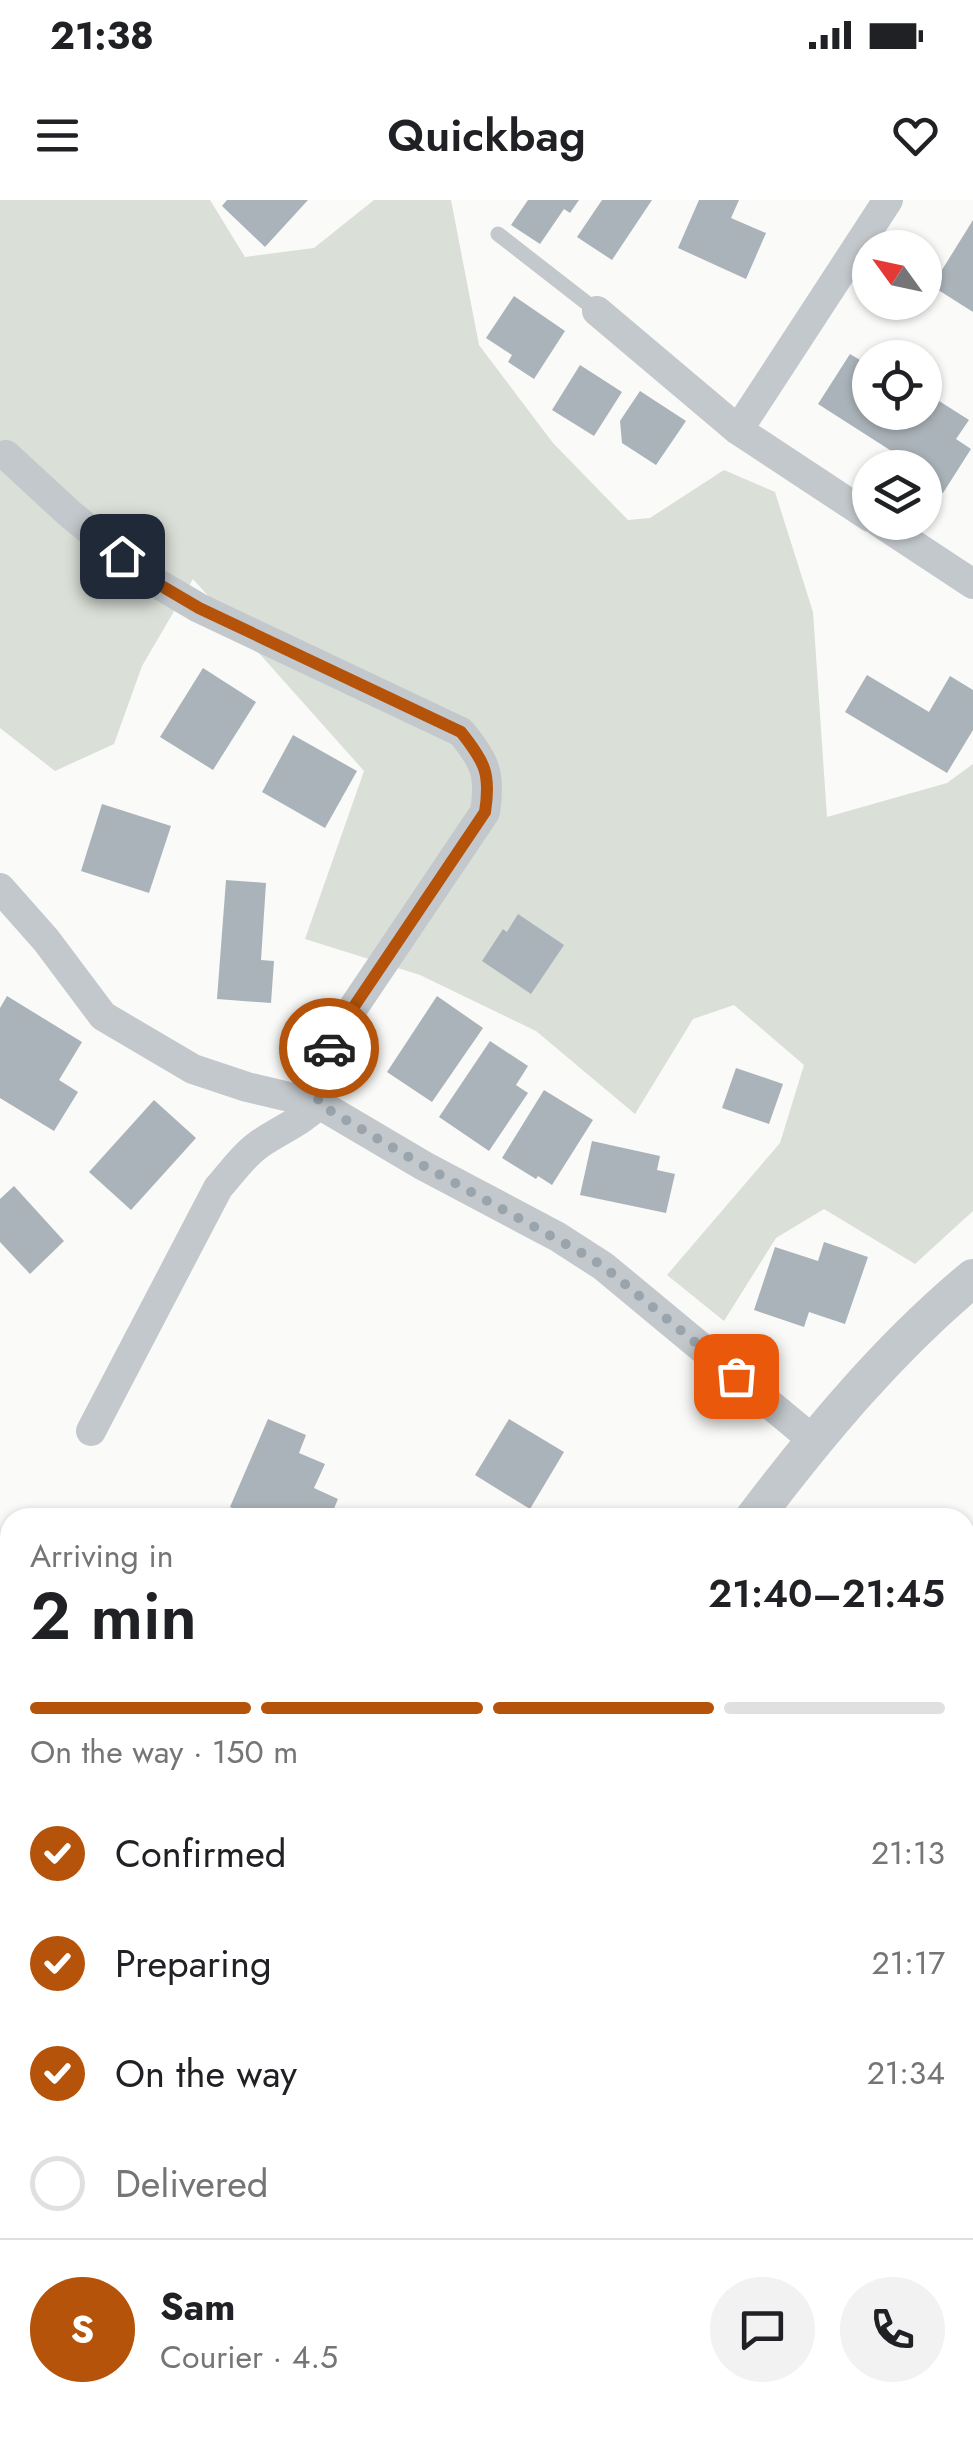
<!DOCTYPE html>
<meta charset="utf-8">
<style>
:root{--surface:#fff;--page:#f2f2f2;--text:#202124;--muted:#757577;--line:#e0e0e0;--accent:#b45309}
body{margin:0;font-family:Jost,sans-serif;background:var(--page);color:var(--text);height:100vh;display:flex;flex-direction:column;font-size:38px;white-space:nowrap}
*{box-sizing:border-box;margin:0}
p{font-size:32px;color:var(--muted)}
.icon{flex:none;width:55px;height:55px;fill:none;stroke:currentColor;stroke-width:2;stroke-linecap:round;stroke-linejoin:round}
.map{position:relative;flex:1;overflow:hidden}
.panel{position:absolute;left:0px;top:1308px;width:975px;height:932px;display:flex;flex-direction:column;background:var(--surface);border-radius:30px 30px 0 0;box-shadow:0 2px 8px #0004}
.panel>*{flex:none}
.needle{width:65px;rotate:303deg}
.controls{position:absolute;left:852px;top:30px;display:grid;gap:20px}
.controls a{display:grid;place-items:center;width:90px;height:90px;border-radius:50%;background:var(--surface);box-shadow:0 2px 8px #0004;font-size:50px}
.pin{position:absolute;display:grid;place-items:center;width:85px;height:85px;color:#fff;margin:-42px;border-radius:20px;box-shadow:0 5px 15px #0006}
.courier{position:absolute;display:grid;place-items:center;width:100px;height:100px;margin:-50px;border:8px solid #b45309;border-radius:50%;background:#fff;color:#222;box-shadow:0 2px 12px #0007}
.summary em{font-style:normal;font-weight:600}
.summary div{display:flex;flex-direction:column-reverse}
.summary{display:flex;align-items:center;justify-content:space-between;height:170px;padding:0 30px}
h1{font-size:65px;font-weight:600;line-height:75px}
.bar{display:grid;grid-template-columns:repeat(4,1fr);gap:15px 10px;align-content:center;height:120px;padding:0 30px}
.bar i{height:12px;border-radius:8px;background:var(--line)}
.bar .selected{background:var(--accent)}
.bar p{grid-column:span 4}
.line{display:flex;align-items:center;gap:25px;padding:0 30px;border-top:2px solid var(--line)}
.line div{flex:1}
.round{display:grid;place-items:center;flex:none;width:105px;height:105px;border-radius:52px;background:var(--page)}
ol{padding:0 30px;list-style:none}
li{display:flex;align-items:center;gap:30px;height:110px}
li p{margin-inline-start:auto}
li .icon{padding:10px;border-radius:50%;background:var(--accent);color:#fff;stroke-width:4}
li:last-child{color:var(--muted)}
li i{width:55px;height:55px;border:5px solid var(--line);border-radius:50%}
.status{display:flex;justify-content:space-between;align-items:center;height:70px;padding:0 50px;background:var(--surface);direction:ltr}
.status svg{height:28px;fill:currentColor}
header{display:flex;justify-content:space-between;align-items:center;height:130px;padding:0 30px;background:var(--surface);font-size:45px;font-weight:600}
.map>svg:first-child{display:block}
.green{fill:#dadfd7}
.building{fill:#aab3b9}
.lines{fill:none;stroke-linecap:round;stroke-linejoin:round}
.service{stroke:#c3c8cc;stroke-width:15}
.minor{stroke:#c3c8cc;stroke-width:30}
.tertiary{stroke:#c3c8cc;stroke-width:38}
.done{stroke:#99a4ac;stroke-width:10;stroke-dasharray:0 18}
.route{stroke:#b45309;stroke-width:12}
</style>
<div class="status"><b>21:38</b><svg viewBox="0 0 49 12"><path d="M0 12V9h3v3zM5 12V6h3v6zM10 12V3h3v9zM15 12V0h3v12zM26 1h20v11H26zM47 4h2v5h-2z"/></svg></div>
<header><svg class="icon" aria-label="menu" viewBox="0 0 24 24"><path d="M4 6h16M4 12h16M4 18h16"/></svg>Quickbag<svg class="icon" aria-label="heart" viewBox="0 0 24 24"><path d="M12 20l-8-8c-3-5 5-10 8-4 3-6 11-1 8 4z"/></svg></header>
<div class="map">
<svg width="973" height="2239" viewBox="0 0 973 2239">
<rect width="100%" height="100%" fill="#fafaf8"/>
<!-- green -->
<path class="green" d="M 0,0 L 210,0 L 245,57 L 314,48 L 374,0 L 451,0 L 479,145 L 553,243 L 628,320 L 650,318 L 724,270 L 775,292 L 813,412 L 827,617 L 947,583 L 973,564 L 973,1011 L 915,1064 L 824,1009 L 776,1038 L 724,1121 L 667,1075 L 780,943 L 804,865 L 734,805 L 693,819 L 635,914 L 536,831 L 420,775 L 305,739 L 364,571 L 193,379 L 142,466 L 114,544 L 55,571 L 0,528 Z"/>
<!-- building -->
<g class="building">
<path d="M 227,0 L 308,0 L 265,47 L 222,6 Z"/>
<path d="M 528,0 L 579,0 L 570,13 L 564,9 L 540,44 L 511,25 Z"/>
<path d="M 602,0 L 652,0 L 612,60 L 577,37 Z"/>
<path d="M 699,0 L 739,0 L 731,18 L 766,33 L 746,79 L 678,48 Z"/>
<path d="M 973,20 L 973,112 L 932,86 Z"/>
<path d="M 514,96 L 565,131 L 534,179 L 508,162 L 512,155 L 486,138 Z"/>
<path d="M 850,154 L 870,166 L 870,178 L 865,185 L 870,188 L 870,212 L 925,212 L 925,192 L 969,220 L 956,239 L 971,249 L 943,293 L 925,281 L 925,268 L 918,268 L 818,204 Z"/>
<path d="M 580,165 L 622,192 L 594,236 L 552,210 Z"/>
<path d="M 640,191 L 686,221 L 656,265 L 622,243 L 620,221 Z"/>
<path d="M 203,468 L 256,502 L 213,570 L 160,537 Z"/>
<path d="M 867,475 L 929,512 L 950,476 L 973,490 L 973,530 L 947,573 L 845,512 Z"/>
<path d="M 293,535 L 357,571 L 325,628 L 262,592 Z"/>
<path d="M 102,604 L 171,626 L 149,693 L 81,671 Z"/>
<path d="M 226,680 L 266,683 L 261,760 L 274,761 L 271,803 L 217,799 Z"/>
<path d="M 518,714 L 564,745 L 531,794 L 482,761 L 503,729 L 507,732 Z"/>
<path d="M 7,796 L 82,842 L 59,880 L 78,892 L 54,931 L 0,898 L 0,808 Z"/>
<path d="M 437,796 L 483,828 L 432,902 L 387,872 Z"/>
<path d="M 490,841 L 528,866 L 516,885 L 528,893 L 489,951 L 439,917 Z"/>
<path d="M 736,868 L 783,884 L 769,924 L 722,908 Z"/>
<path d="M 544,890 L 593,920 L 552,985 L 538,976 L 536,979 L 502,958 Z"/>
<path d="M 154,900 L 196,938 L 131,1010 L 89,972 Z"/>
<path d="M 592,941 L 660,956 L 657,970 L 675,974 L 666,1013 L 580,995 Z"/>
<path d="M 14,986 L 64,1041 L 30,1074 L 0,1042 L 0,999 Z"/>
<path d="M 824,1042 L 868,1057 L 845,1124 L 809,1112 L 804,1127 L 754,1110 L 775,1047 L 818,1061 Z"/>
<path d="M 268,1219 L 306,1235 L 299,1253 L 325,1264 L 314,1288 L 338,1299 L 330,1318 L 254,1318 L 230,1307 Z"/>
<path d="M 509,1219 L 564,1252 L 530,1309 L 475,1275 Z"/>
<path d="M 0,1520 L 10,1527 L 10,1583 L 0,1575 Z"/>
<path d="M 0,1733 L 6,1737 L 0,1745 L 10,1752 L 10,1758 L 0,1772 Z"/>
<path d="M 10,1814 L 10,1857 L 0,1850 L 0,1830 Z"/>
</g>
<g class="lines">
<!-- service -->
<g class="service">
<path d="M 498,34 L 597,111"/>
<path d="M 0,2173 L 9,2181"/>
</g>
<!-- minor -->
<g class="minor">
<path d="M 597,111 L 738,230 L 870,317"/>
<path d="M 738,230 L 888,0"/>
<path d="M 6,255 L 70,314 L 148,378 L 199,408 L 461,532 C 485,561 491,574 485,612 L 349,814 L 320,865 L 316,886 L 319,904 C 302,921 284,928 264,941 C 246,952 232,972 218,988 L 91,1231"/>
<path d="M 879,322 L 973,384"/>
<path d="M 0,688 L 46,740 L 103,816 L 193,869 L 247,887 L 319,904 L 424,966 L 558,1037 L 603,1066 L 813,1240"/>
<path d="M 965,1557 L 973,1566"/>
<path d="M 0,1664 L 10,1671"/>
<path d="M 965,1812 L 973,1817"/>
<path d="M 893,2230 L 905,2239"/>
</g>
<!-- tertiary -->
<g class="tertiary">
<path d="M 754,1318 C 819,1232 890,1147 973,1078"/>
<path d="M 0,1996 L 10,1990"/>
</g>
</g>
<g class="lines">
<!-- done -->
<path class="done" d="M 329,848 C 318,867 315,882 319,904 L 424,966 L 580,1052 L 603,1066 L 736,1176"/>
<!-- route -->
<path class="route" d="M 122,356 L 148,378 L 199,408 L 461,532 C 485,562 491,574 485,612 L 349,814 L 329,848"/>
</g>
</svg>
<div class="controls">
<a><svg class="needle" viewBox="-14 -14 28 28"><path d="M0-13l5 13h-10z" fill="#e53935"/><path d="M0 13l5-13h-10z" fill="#757577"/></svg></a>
<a><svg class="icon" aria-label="locate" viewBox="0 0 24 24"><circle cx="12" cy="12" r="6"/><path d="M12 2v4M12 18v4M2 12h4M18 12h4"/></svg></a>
<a><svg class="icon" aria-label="layers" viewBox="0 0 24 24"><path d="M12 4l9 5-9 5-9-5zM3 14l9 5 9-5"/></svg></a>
</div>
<div class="pin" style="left:736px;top:1176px;background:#ea580c"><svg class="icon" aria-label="bag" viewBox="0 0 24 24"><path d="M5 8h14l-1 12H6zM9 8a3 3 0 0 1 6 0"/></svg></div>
<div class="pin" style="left:122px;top:356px;background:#1f2937"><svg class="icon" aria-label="home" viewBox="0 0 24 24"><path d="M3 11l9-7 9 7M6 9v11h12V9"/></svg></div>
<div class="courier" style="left:329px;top:848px"><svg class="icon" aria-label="car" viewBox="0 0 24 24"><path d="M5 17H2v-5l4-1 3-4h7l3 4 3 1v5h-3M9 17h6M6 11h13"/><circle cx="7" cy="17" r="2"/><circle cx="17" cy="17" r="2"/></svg></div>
<section class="panel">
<div class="summary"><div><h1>2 min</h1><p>Arriving in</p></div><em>21:40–21:45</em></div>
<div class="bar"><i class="selected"></i><i class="selected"></i><i class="selected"></i><i></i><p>On the way · 150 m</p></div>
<ol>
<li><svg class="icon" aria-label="check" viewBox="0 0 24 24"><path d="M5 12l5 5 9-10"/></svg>Confirmed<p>21:13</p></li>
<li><svg class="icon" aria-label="check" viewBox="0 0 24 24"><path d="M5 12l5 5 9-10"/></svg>Preparing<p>21:17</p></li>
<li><svg class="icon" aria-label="check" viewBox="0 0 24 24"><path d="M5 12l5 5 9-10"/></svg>On the way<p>21:34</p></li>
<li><i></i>Delivered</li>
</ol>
<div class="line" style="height:180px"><b class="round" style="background:var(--accent);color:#fff">S</b><div><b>Sam</b><p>Courier · 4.5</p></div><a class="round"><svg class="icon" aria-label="chat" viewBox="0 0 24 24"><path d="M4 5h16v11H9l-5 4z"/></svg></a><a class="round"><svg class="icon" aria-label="phone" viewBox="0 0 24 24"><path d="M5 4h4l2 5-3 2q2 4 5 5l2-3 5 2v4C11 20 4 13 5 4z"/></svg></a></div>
</section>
</div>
